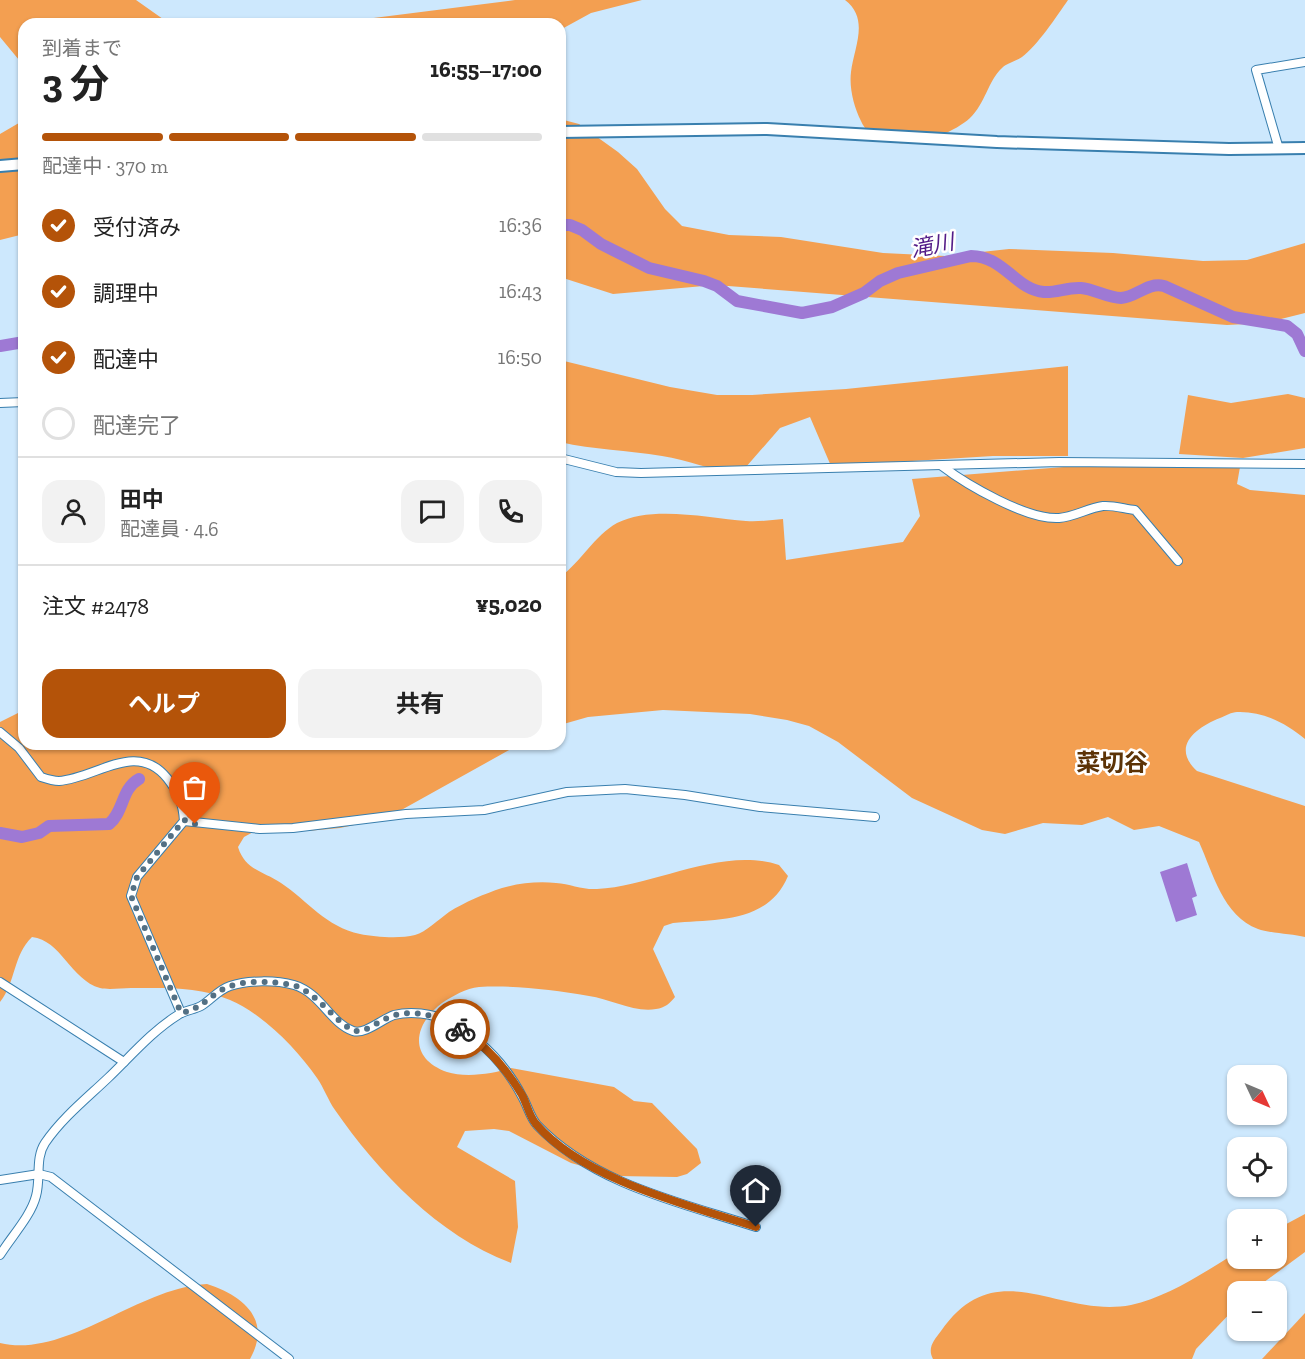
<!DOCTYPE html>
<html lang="ja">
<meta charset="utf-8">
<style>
:root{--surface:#fff;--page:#f2f2f2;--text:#222;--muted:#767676;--line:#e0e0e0;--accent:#b45309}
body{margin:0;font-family:"Zilla Slab","Noto Sans JP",serif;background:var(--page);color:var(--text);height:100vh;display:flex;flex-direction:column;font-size:22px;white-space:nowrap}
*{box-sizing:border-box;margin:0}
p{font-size:20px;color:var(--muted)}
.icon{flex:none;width:33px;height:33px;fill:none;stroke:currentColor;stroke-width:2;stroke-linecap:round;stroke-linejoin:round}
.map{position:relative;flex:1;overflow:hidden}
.sheet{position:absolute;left:18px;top:18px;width:548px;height:732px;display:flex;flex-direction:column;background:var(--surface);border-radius:18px;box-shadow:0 2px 4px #0004}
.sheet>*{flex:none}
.needle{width:39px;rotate:134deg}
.tools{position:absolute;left:1227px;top:1065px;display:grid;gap:12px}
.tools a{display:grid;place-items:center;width:60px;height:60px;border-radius:12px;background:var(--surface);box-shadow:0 2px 4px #0004;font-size:30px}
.pin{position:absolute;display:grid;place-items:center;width:51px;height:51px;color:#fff;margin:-62px -26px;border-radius:50% 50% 50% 0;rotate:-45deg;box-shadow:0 0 6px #0007}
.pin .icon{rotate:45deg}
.courier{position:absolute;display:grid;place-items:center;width:60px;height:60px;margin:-30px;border:4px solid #b45309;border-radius:50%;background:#fff;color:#222;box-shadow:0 2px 8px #0007}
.head em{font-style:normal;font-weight:700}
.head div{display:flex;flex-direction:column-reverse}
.head{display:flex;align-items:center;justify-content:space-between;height:102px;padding:0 24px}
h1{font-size:39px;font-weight:700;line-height:45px}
.bar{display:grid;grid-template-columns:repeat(4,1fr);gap:9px 6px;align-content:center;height:72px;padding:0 24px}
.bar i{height:8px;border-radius:4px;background:var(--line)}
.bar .active{background:var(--accent)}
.bar p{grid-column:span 4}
.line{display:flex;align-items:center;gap:15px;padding:0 24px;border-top:2px solid var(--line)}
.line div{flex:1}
.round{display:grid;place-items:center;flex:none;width:63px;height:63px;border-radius:18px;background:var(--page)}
ol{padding:0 24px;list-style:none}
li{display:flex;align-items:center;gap:18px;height:66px}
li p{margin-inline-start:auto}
li .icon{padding:6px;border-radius:50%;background:var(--accent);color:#fff;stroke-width:4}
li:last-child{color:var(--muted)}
li i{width:33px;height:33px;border:3px solid var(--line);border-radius:50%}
.primary-button{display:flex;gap:12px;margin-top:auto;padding:12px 24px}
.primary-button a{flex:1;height:69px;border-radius:18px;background:var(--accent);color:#fff;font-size:24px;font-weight:700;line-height:69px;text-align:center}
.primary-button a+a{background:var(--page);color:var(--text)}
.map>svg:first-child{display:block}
.forest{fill:#f39f51}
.water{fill:#9e79d4}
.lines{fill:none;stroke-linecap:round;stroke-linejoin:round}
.river{stroke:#9e79d4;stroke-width:12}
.street-casing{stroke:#397fae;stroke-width:10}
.secondary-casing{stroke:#397fae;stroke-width:14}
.street{stroke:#fff;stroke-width:8}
.secondary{stroke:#fff;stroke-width:10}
.done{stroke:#537084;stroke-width:6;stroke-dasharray:0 10.8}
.route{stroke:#b45309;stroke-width:8}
.labels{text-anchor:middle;stroke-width:5;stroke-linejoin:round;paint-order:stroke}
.water-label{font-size:22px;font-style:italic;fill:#531c88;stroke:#fff}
.quarter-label{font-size:24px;font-weight:bold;fill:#5c3306;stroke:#fff}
</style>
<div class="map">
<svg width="1305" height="1359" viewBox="0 0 1305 1359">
<rect width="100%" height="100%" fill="#cde8fd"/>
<!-- forest -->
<g class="forest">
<path d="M 0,0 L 136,0 L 170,24 L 24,24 L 24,66 L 0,37 Z"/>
<path d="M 515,0 L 642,0 L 591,13 L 560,30 L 560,24 L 326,24 Z"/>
<path d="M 845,0 L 1068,0 C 1057,16 1037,46 1022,57 C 1016,61 1007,63 1002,68 C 988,81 985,104 970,118 C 946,140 878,160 861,121 C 854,107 849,88 851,72 C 854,47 870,19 845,0 Z"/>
<path d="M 560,119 L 579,124 L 618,152 L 637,169 L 665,209 L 682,226 L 729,235 L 781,237 L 883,253 L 945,256 L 1009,249 L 1113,253 L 1203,261 L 1247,260 L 1305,243 L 1305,313 L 1265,323 L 1227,325 L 715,285 L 613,294 L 560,277 Z"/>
<path d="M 24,120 L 24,234 L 0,240 L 0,134 Z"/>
<path d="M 560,360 L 670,387 L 717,395 L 752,395 L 846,389 L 1068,366 L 1068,456 L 993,456 L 831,466 L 810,417 L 780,428 L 739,475 C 712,470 688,460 662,456 C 627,450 594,450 560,442 Z"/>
<path d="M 1288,394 L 1305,398 L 1305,448 L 1243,458 L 1179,454 L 1188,395 L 1231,403 Z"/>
<path d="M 1089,465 L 1240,467 L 1237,484 L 1250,490 L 1305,495 L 1305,739 C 1286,723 1263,711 1237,712 C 1232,712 1225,716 1220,718 C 1195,728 1171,747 1197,771 L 1305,806 L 1305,937 C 1292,934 1269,933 1258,929 C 1223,916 1213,873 1199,842 L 1159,826 L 1134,830 L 1108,817 L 1082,825 L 1043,823 L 1005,834 L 982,830 L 912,798 L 838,742 L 809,726 L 787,720 L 750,714 L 663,710 L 588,717 L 560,725 L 560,577 C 581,562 594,536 617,523 C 652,505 709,518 746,521 C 758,522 771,520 783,519 L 786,560 L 903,542 L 920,516 L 912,479 Z"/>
<path d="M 24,710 L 24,744 L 520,744 L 387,818 L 340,828 L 307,831 L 257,830 L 244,837 L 238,847 C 245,870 263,871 281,883 C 308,901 326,927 360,934 C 375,937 400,939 415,935 C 426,932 439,919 449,912 C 465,902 484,894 502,888 C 519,883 539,881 556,883 C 570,884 583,890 597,889 C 654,886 722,846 779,865 L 788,876 C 768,924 716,919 673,923 L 664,926 L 653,949 L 675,997 C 670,1003 665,1008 656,1009 C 635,1013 610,999 589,996 C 553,990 516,985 479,987 C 466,988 453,996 442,1003 C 413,1025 408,1058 447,1072 C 465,1078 494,1074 511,1068 L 614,1087 L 634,1101 L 652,1103 L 697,1149 L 701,1163 L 687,1174 L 677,1177 L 617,1176 L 571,1163 L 509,1131 L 494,1129 L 465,1131 L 457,1147 L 515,1181 L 518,1227 L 511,1263 C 439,1236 378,1172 335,1110 C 328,1100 324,1088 317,1078 C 297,1049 263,1014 230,1000 C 198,986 165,988 131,988 C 121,988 109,990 100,988 C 71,980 61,940 32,937 C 13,955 16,982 0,1002 L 0,722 Z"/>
<path d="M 1305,1214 L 1305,1252 L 1252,1291 L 1238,1292 L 1237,1306 L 1196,1349 L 1192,1359 L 933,1359 C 927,1348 934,1340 941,1331 C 997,1251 1058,1319 1131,1305 C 1168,1297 1205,1272 1237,1252 L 1238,1258 L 1276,1258 L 1277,1229 Z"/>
<path d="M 207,1284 C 244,1296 272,1320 250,1359 L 0,1359 L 0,1343 C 66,1359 139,1287 207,1284 Z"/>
<path d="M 1305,1313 L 1305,1359 L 1262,1359 Z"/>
</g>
<!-- water -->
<path class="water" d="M 1187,863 L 1197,896 L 1192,898 L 1197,915 L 1176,922 L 1160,872 Z"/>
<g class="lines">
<!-- river -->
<g class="river">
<path d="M 560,225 L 570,225 L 582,230 L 601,244 L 649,268 L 704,281 L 717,286 L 737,301 L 802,313 L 832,307 L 864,293 L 880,281 L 898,273 L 971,256 C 1004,256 1016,290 1044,292 C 1056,293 1068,287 1081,288 C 1094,289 1108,298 1121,298 C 1137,297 1147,282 1164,286 L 1233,317 L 1287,326 L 1297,334 L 1305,351"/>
<path d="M 0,346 L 24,342"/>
<path d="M 0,833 L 22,837 L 39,833 L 49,826 L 109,824 C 124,812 121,789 139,779"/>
</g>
<defs>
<g id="street">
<path d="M 1279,149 L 1256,70 L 1305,62"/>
<path d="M 0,403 L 24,402"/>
<path d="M 560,458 L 616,472 L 641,473 L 1059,462 L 1305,464"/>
<path d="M 942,466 C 967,485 1027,520 1059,518 C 1074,517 1088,508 1103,506 C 1113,505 1125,509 1135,510 L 1178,561"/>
<path d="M 0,732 L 19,748 L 41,777 C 47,779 54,781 59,781 C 97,778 136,740 167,778 C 178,792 183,803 184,821 L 137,877 L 131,896 L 181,1013"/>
<path d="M 184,821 L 260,829 L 293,828 L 406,814 L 484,810 L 567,792 L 625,789 L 685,795 L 760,807 L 875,817"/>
<path d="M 0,982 L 124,1062"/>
<path d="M 0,1180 L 39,1174 L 51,1177 L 289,1359"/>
<path d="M 0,1255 C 11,1237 31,1216 36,1196 C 41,1178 35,1158 45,1143 C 62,1118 87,1098 108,1078 C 130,1057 152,1031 178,1015 C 185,1010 194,1010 201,1006 C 211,1000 218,990 230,986 C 248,980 276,980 294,985 C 321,993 330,1023 353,1031 C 365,1035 382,1019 394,1015 C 410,1011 432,1013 447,1021 C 480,1038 506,1065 523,1098 C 528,1107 530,1117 537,1125 C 593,1184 682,1203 756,1227"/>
</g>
<g id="secondary">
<path d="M 560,132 L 767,129 L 997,142 L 1229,149 L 1305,148"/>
<path d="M 0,166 L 24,164"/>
</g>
</defs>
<!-- street casing -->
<use href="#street" class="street-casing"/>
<!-- secondary casing -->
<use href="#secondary" class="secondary-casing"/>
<!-- street -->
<use href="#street" class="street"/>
<!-- secondary -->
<use href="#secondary" class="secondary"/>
</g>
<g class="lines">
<!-- done -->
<path class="done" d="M 195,824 L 184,820 L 137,877 L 131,896 L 181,1013 C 198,1010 206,1000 220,991 C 238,979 272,981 292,985 C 317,990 342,1032 358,1031 C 367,1031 378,1022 387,1018 C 411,1007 439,1016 460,1029"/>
<!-- route -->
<path class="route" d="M 460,1029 C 487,1046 506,1068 522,1095 C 527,1104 529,1116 536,1124 C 584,1180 688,1205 756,1227"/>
</g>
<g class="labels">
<!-- water labels -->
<g class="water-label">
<text transform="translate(932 245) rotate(-11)" y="8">滝川</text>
</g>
<!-- quarter labels -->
<g class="quarter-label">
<text x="1112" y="771">菜切谷</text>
</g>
</g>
</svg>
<div class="tools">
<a><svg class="needle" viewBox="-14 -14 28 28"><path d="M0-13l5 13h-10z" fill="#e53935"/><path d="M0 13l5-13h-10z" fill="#767676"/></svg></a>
<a><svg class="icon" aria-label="locate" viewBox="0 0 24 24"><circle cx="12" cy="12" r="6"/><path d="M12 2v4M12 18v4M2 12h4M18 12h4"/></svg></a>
<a>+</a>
<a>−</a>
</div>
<div class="pin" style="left:195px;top:824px;background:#ea580c"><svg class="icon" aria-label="bag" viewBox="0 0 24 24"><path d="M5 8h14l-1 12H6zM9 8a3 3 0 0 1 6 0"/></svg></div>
<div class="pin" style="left:756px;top:1227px;background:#1f2937"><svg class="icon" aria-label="home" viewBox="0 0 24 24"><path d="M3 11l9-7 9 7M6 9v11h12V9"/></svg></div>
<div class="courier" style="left:460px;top:1029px"><svg class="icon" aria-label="bike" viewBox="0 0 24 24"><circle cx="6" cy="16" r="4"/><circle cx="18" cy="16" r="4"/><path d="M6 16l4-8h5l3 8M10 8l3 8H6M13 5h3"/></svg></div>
<section class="sheet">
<div class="head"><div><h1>3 分</h1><p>到着まで</p></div><em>16:55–17:00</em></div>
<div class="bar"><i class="active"></i><i class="active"></i><i class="active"></i><i></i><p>配達中 · 370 m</p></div>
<ol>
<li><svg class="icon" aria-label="check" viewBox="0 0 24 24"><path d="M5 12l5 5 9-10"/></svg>受付済み<p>16:36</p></li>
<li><svg class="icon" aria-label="check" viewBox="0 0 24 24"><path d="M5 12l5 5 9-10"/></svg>調理中<p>16:43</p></li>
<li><svg class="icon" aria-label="check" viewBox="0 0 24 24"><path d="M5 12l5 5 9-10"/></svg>配達中<p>16:50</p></li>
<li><i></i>配達完了</li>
</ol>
<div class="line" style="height:108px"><a class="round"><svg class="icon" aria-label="person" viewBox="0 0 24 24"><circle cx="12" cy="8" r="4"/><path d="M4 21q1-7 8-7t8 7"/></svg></a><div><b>田中</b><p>配達員 · 4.6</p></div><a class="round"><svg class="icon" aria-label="chat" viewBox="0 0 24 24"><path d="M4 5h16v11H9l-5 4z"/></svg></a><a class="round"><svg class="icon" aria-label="phone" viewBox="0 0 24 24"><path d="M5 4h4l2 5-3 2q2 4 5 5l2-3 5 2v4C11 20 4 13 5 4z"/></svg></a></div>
<div class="line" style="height:78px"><div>注文 #2478</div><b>¥5,020</b></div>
<div class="primary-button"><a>ヘルプ</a><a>共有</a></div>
</section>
</div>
